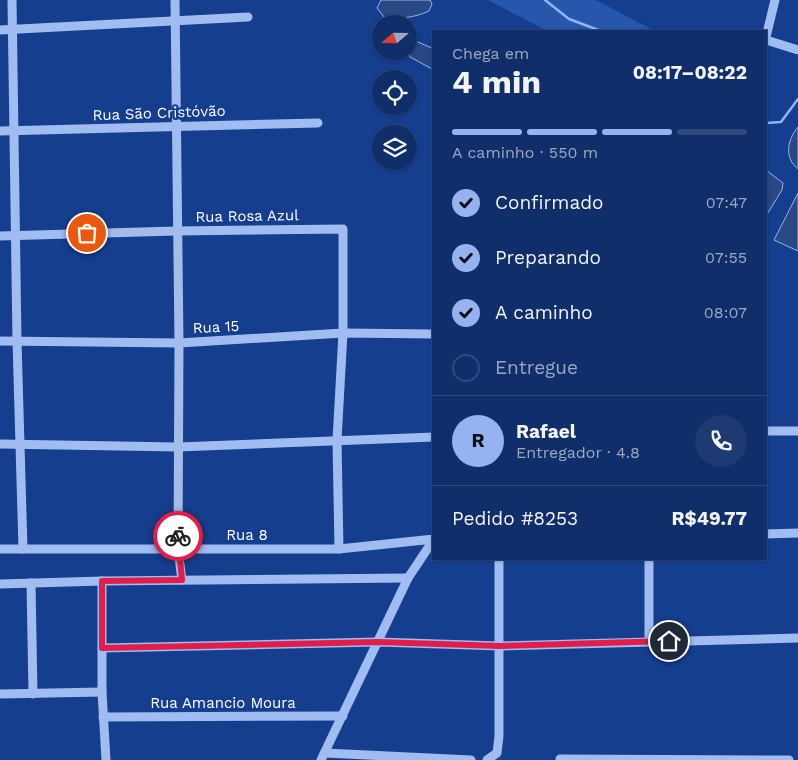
<!DOCTYPE html>
<html lang="pt">
<meta charset="utf-8">
<style>
:root{--surface:#102e6a;--page:#1e3a72;--text:#f1f3f6;--muted:#9ca8c1;--line:#304a7e;--accent:#95b2f1}
body{margin:0;font-family:"Work Sans",sans-serif;background:var(--page);color:var(--text);height:100vh;display:flex;flex-direction:column;font-size:19px;white-space:nowrap}
*{box-sizing:border-box;margin:0}
p{font-size:16px;color:var(--muted)}
.icon{flex:none;width:28px;height:28px;fill:none;stroke:currentColor;stroke-width:2;stroke-linecap:round;stroke-linejoin:round}
.map{position:relative;flex:1;overflow:hidden}
.drawer{position:absolute;left:432px;top:30px;width:335px;height:530px;display:flex;flex-direction:column;background:var(--surface);border-radius:0px;box-shadow:0 1px 4px #0004,0 0 0 1px var(--line)}
.drawer>*{flex:none}
.needle{width:32px;rotate:250deg}
.buttons{position:absolute;left:372px;top:15px;display:grid;gap:10px}
.buttons a{display:grid;place-items:center;width:45px;height:45px;border-radius:50%;background:var(--surface);box-shadow:0 1px 4px #0004,0 0 0 1px var(--line);font-size:25px}
.pin{position:absolute;display:grid;place-items:center;width:42px;height:42px;color:#fff;margin:-21px;border:2px solid #fff;border-radius:50%;box-shadow:0 1px 5px #0007}
.courier{position:absolute;display:grid;place-items:center;width:50px;height:50px;margin:-25px;border:4px solid #e11d48;border-radius:50%;background:#fff;color:#222;box-shadow:0 1px 6px #0007}
.head em{font-style:normal;font-weight:700}
.head div{display:flex;flex-direction:column-reverse}
.head{display:flex;align-items:center;justify-content:space-between;height:85px;padding:0 20px}
h1{font-size:32px;font-weight:700;line-height:38px}
.bar{display:grid;grid-template-columns:repeat(4,1fr);gap:8px 5px;align-content:center;height:60px;padding:0 20px}
.bar i{height:6px;border-radius:4px;background:var(--line)}
.bar .on{background:var(--accent)}
.bar p{grid-column:span 4}
.line{display:flex;align-items:center;gap:12px;padding:0 20px;border-top:1px solid var(--line)}
.line div{flex:1}
.round{display:grid;place-items:center;flex:none;width:52px;height:52px;border-radius:26px;background:var(--page)}
ol{padding:0 20px;list-style:none}
li{display:flex;align-items:center;gap:15px;height:55px}
li p{margin-inline-start:auto}
li .icon{padding:5px;border-radius:50%;background:var(--accent);color:#111;stroke-width:4}
li:last-child{color:var(--muted)}
li i{width:28px;height:28px;border:2px solid var(--line);border-radius:50%}
.map>svg:first-child{display:block}
.green{fill:#2756ad}
.water{fill:#294884;stroke:#92b6f3}
.lines{fill:none;stroke-linecap:round;stroke-linejoin:round}
.stream{stroke:#92b6f3;stroke-width:2.5}
.minor{stroke:#a0bcf0;stroke-width:9}
.done{stroke:#adbbd7;stroke-width:5;stroke-dasharray:0 9}
.route{stroke:#e11d48;stroke-width:6}
.labels{text-anchor:middle;stroke-width:5;stroke-linejoin:round;paint-order:stroke}
.street-label{font-size:15px;fill:#fff;stroke:#153e8e}
</style>
<div class="map">
<svg width="798" height="760" viewBox="0 0 798 760">
<rect width="100%" height="100%" fill="#153e8e"/>
<!-- green -->
<path class="green" d="M 488,0 L 596,0 L 655,31 L 547,31 Z"/>
<!-- water -->
<g class="water">
<path d="M 381,0 L 430,0 L 432,4 L 429,11 C 414,18 400,19 384,17 L 377,8 Z"/>
<path d="M 418,42 L 434,49 L 434,70 L 410,57 L 408,51 L 410,43 Z"/>
<path d="M 798,127 L 798,169 C 784,158 787,140 798,127 Z"/>
<path d="M 766,170 L 783,183 L 782,190 L 766,216 Z"/>
<path d="M 798,193 L 798,251 L 774,240 Z"/>
</g>
<g class="lines">
<!-- stream -->
<g class="stream">
<path d="M 545,0 L 569,19 L 601,31"/>
<path d="M 766,123 L 781,122 L 798,99"/>
</g>
<!-- minor -->
<g class="minor">
<path d="M 12,0 L 17,341 L 23,549"/>
<path d="M 175,0 L 179,343 L 178,550 L 182,580"/>
<path d="M 0,30 L 248,17"/>
<path d="M 766,37 L 775,0"/>
<path d="M 766,40 L 798,50"/>
<path d="M 0,131 L 318,123"/>
<path d="M 0,236 L 176,231 L 343,229 L 343,333 L 337,440 L 339,549"/>
<path d="M 0,341 L 179,343 L 343,333 L 434,334"/>
<path d="M 766,431 L 798,431"/>
<path d="M 0,444 L 178,447 L 434,437"/>
<path d="M 766,534 L 798,533"/>
<path d="M 0,549 L 339,549 L 434,539"/>
<path d="M 649,559 L 649,641"/>
<path d="M 102,581 L 102,692 L 106,760"/>
<path d="M 31,583 L 33,694"/>
<path d="M 0,584 L 102,581 L 408,578"/>
<path d="M 102,648 L 378,642 L 500,646 L 798,638"/>
<path d="M 0,694 L 102,692"/>
<path d="M 103,717 L 343,716"/>
<path d="M 325,753 L 471,760"/>
<path d="M 560,759 L 789,760"/>
<path d="M 321,760 L 408,578 L 434,539"/>
<path d="M 487,760 L 497,753 L 499,736 L 499,559"/>
</g>
</g>
<g class="lines">
<!-- done -->
<path class="done" d="M 87,233 L 176,231 L 179,343 L 178,536"/>
<!-- route -->
<path class="route" d="M 178,536 L 182,580 L 102,581 L 102,648 L 378,642 L 500,646 L 669,641"/>
</g>
<g class="labels">
<!-- street labels -->
<g class="street-label">
<text transform="translate(159 113) rotate(-2)" y="5">Rua São Cristóvão</text>
<text transform="translate(247 216) rotate(-1)" y="5">Rua Rosa Azul</text>
<text transform="translate(216 327) rotate(-3)" y="5">Rua 15</text>
<text x="247" y="540">Rua 8</text>
<text x="223" y="708">Rua Amancio Moura</text>
</g>
</g>
</svg>
<div class="buttons">
<a><svg class="needle" viewBox="-14 -14 28 28"><path d="M0-13l5 13h-10z" fill="#e53935"/><path d="M0 13l5-13h-10z" fill="#9ca8c1"/></svg></a>
<a><svg class="icon" aria-label="locate" viewBox="0 0 24 24"><circle cx="12" cy="12" r="6"/><path d="M12 2v4M12 18v4M2 12h4M18 12h4"/></svg></a>
<a><svg class="icon" aria-label="layers" viewBox="0 0 24 24"><path d="M12 4l9 5-9 5-9-5zM3 14l9 5 9-5"/></svg></a>
</div>
<div class="pin" style="left:87px;top:233px;background:#ea580c"><svg class="icon" aria-label="bag" viewBox="0 0 24 24"><path d="M5 8h14l-1 12H6zM9 8a3 3 0 0 1 6 0"/></svg></div>
<div class="pin" style="left:669px;top:641px;background:#1f2937"><svg class="icon" aria-label="home" viewBox="0 0 24 24"><path d="M3 11l9-7 9 7M6 9v11h12V9"/></svg></div>
<div class="courier" style="left:178px;top:536px"><svg class="icon" aria-label="bike" viewBox="0 0 24 24"><circle cx="6" cy="16" r="4"/><circle cx="18" cy="16" r="4"/><path d="M6 16l4-8h5l3 8M10 8l3 8H6M13 5h3"/></svg></div>
<section class="drawer">
<div class="head"><div><h1>4 min</h1><p>Chega em</p></div><em>08:17–08:22</em></div>
<div class="bar"><i class="on"></i><i class="on"></i><i class="on"></i><i></i><p>A caminho · 550 m</p></div>
<ol>
<li><svg class="icon" aria-label="check" viewBox="0 0 24 24"><path d="M5 12l5 5 9-10"/></svg>Confirmado<p>07:47</p></li>
<li><svg class="icon" aria-label="check" viewBox="0 0 24 24"><path d="M5 12l5 5 9-10"/></svg>Preparando<p>07:55</p></li>
<li><svg class="icon" aria-label="check" viewBox="0 0 24 24"><path d="M5 12l5 5 9-10"/></svg>A caminho<p>08:07</p></li>
<li><i></i>Entregue</li>
</ol>
<div class="line" style="height:90px"><b class="round" style="background:var(--accent);color:#111">R</b><div><b>Rafael</b><p>Entregador · 4.8</p></div><a class="round"><svg class="icon" aria-label="phone" viewBox="0 0 24 24"><path d="M5 4h4l2 5-3 2q2 4 5 5l2-3 5 2v4C11 20 4 13 5 4z"/></svg></a></div>
<div class="line" style="height:65px"><div>Pedido #8253</div><b>R$49.77</b></div>
</section>
</div>
